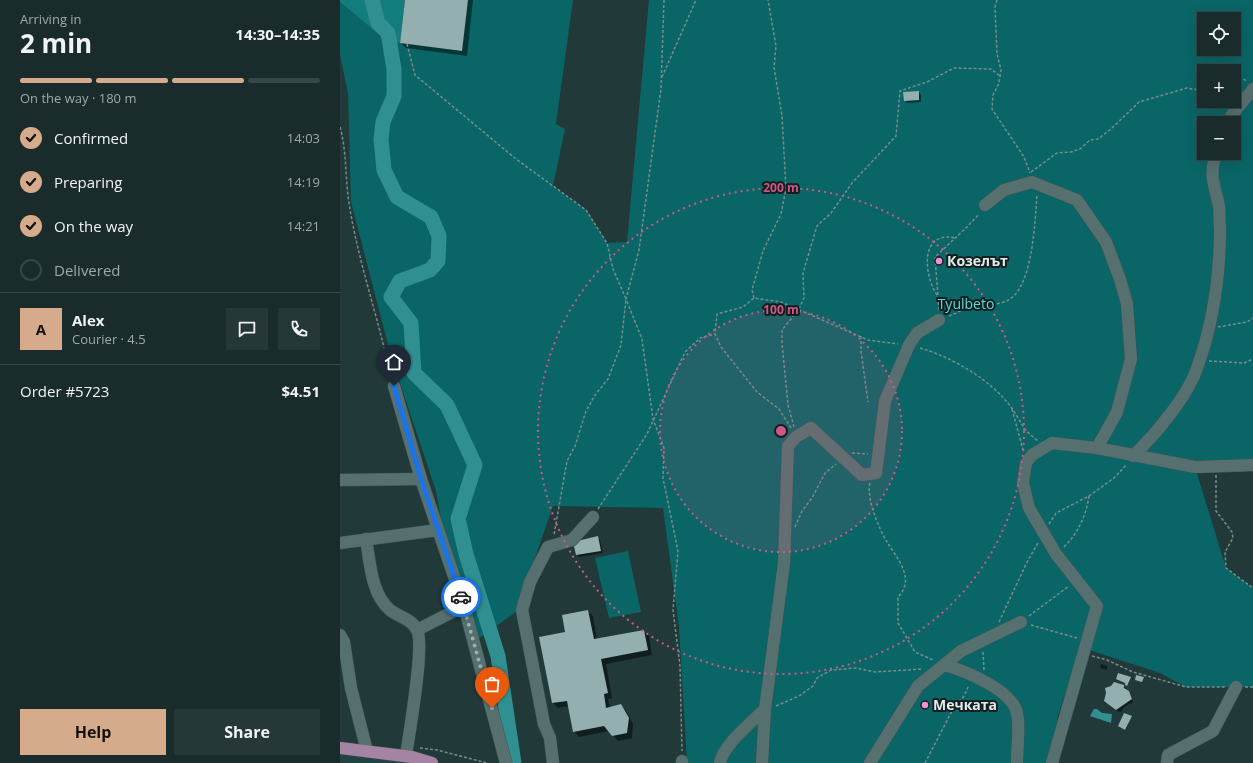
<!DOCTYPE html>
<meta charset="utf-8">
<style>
:root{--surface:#192b2b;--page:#263737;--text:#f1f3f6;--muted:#9fa7a9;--line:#374747;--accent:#d6ab8b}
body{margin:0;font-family:"Open Sans",sans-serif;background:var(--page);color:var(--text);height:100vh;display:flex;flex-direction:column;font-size:15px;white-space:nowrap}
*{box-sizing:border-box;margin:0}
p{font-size:13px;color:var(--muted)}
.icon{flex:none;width:22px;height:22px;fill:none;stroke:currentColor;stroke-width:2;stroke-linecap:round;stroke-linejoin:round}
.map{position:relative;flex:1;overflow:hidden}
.drawer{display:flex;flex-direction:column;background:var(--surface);width:340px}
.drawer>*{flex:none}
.controls{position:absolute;left:857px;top:12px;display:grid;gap:8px}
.controls a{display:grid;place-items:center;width:44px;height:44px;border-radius:0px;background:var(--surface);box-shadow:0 4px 16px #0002,0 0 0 1px var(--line);font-size:20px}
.pin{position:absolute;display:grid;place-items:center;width:34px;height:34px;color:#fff;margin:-41px -17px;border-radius:50% 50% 50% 0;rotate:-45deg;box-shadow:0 0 4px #0007}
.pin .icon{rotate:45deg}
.courier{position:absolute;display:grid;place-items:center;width:40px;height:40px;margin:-20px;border:3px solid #1a73e8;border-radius:50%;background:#fff;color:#222;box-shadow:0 1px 5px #0007}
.headline em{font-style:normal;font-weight:700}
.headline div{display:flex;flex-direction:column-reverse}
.headline{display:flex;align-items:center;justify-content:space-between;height:68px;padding:0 20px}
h1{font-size:26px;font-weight:700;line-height:30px}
.bar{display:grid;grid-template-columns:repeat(4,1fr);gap:6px 4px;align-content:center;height:48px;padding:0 20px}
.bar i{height:5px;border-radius:3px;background:var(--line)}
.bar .current{background:var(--accent)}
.bar p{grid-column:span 4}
.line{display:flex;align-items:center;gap:10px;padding:0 20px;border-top:1px solid var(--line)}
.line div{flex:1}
.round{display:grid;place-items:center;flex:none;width:42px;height:42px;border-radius:0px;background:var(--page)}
ol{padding:0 20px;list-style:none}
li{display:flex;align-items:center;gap:12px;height:44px}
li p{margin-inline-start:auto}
li .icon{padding:4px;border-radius:50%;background:var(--accent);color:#111;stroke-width:4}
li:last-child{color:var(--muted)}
li i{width:22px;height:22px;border:2px solid var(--line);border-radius:50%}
.button{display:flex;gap:8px;margin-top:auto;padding:8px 20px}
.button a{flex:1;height:46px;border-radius:0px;background:var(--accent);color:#111;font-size:16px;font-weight:700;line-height:46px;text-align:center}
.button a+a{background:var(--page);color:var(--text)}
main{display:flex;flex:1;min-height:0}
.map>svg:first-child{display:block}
.built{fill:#214343}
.green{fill:#0a6566;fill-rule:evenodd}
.forest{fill:#137d7e}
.water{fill:#309091}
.shadow{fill:#0007}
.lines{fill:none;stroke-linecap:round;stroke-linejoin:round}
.river{stroke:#309091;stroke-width:15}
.building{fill:#94afaf}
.minor-casing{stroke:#405555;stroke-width:13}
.major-casing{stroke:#405555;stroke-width:13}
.path{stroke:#788c8c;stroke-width:1.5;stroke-dasharray:3 2;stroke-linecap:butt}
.minor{stroke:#567070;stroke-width:12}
.major{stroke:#a484a2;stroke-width:12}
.done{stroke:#9caeae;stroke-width:4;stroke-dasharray:0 7.2}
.route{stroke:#1a73e8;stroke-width:5}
.ring{fill:none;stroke:#cb5887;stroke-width:2;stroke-dasharray:2 4}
.poi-dot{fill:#f291d6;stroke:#141e1e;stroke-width:1.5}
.labels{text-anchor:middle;stroke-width:4;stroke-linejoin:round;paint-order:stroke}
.poi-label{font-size:14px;font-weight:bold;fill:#dfeded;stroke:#141e1e;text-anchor:start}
.park-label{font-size:14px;fill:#55dedf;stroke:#141e1e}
.centre{fill:#cb5887;stroke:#141e1e;stroke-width:2}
.ring-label{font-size:12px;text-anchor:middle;font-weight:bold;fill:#cb5887;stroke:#141e1e;stroke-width:4;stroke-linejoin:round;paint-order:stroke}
</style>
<main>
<section class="drawer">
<div class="headline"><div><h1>2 min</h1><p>Arriving in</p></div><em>14:30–14:35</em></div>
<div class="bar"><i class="current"></i><i class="current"></i><i class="current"></i><i></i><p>On the way · 180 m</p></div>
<ol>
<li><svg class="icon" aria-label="check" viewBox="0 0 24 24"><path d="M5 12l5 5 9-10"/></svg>Confirmed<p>14:03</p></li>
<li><svg class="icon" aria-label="check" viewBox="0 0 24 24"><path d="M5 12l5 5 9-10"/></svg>Preparing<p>14:19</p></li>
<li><svg class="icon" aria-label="check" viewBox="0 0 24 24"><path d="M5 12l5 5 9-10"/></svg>On the way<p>14:21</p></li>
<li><i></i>Delivered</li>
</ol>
<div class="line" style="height:72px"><b class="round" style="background:var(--accent);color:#111">A</b><div><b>Alex</b><p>Courier · 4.5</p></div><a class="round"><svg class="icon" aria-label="chat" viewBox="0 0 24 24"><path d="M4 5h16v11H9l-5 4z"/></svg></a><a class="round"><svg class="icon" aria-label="phone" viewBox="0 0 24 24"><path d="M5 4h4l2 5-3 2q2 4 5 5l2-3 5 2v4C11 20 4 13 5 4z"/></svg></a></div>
<div class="line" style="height:52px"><div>Order #5723</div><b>$4.51</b></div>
<div class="button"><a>Help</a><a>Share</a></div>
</section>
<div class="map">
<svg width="913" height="763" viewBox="0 0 913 763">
<rect width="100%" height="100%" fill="#213939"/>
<!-- built -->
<path class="built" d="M 0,751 L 74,763 L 0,763 Z"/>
<!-- green -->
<g class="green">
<path d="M 128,0 L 233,0 L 216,124 L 225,129 L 213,186 L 246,210 L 267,243 L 287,242 L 309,0 L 913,0 L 913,465 L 855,467 L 886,568 L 913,588 L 913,687 L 846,687 L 820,673 L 740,647 L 718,716 L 710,763 L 347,763 L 339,627 L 323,508 L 213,506 L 176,612 L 138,639 L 103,529 L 96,491 L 51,356 L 11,202 L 8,93 L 0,55 L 0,2 L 43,38 L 60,43 L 121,51 ZM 864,19 L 894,19 L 894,49 L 864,49 ZM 864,71 L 894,71 L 894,101 L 864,101 ZM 864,123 L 894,123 L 894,153 L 864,153 Z"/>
<path d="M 288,551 L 301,612 L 269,618 L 255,558 Z"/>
</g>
<!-- forest -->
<path class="forest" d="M 0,0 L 65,0 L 60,43 L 43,38 L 0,2 Z"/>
<!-- water -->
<path class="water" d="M 754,709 L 757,709 L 762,713 L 772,714 L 771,723 L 750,716 Z"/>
<!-- shadow -->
<g class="shadow">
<path d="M 66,0 L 133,0 L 127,56 L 66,48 L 61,43 Z"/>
<path d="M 579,92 L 581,95 L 581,102 L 567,103 L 565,100 Z"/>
<path d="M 258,538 L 260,540 L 263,553 L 239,557 L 237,555 Z"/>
<path d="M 247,611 L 253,616 L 257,640 L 303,631 L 309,636 L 312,655 L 266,664 L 272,698 L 268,699 L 270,708 L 281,705 L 286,711 L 293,724 L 292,738 L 278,741 L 269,731 L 239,737 L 234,731 L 229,706 L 218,708 L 213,703 L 200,638 L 227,632 Z"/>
<path d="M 761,664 L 767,666 L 767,670 L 760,668 Z"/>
<path d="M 784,686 L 791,695 L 793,702 L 784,707 L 781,712 L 777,711 L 772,706 Z"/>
<path d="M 791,717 L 786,730 L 780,727 Z"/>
</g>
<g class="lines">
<!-- river -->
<path class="river" d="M 32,0 L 38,23 L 48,33 L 54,69 L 54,96 L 43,122 L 41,139 L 44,170 L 57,197 L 91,217 L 99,236 L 98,261 L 90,270 L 60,281 L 51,297 L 71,323 L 74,373 L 107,405 L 135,465 L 118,519 L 126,554 L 158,656 L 174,763"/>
</g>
<!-- building -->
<g class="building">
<path d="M 65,0 L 128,0 L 122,51 L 60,43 Z"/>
<path d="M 579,91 L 579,100 L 564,101 L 563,92 Z"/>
<path d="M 258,536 L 261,551 L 236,555 L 233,542 Z"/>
<path d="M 248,610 L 254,639 L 304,630 L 308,650 L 261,659 L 268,693 L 264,694 L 266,708 L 281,704 L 289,718 L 287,733 L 272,736 L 264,726 L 233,732 L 227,701 L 212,703 L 199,637 L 225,632 L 222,615 Z"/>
<path d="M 778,673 L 791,677 L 787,686 L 785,685 L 785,683 L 776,679 Z"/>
<path d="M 796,675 L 804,677 L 802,682 L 795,680 Z"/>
<path d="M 774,682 L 784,685 L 784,688 L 789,691 L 792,699 L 776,710 L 764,701 L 766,693 L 765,688 L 771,686 Z"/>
<path d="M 784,713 L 792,716 L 785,730 L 778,726 Z"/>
</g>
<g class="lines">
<defs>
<g id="minor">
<path d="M 888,123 L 891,116 L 913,89"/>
<path d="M 645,205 L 664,190 L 692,182 L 737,200 L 766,242 L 780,279 L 787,304 L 791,359 L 777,412 L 757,448"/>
<path d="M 54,386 L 81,479 L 124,606 L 166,763"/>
<path d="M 793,456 C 814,436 848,396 857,368 C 873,324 880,274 880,228 C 879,221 880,213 879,206 C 874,183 869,177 876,153"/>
<path d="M 0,480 L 81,479"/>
<path d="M 26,539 C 30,562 31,594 50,610 C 59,617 72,619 77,630 C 85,645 69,734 66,756"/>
<path d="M 0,543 L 98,530"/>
<path d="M 77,630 L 124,606"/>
<path d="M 0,635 L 4,642 L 11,688 L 27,751"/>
<path d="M 604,665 C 626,671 672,690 677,713 C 680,725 677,750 677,763"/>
<path d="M 213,763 L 210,738 L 204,724 L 182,610 L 190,582 L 208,547 L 232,540 L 253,517"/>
<path d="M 342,763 L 342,761"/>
<path d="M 380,763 C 383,745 412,722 425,709"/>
<path d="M 422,763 L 425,709 L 444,563 L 448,446 L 456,437 L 471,428 L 522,475 L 536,473 L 545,401 L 569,345 L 577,333 L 599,320"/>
<path d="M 530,763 L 578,686 L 621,651 L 681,622"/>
<path d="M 712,763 L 757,606 L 716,554 L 689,508 L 683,483 L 686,463 L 692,455 L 712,443 L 757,448 L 855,467 L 913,465"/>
<path d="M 827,763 L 828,755 L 873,731 L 896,687"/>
</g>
<path id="major" d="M 0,748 L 72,757 L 92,763"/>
</defs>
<!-- minor casing -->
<use href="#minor" class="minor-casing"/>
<!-- major casing -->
<use href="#major" class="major-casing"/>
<!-- path -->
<g class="path">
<path d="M 324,0 L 321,89 L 299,250 L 286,299 L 302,339 L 313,419 L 324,448 L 323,478 L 338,551 L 333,610 L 340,666 L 342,751"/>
<path d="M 657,0 L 655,7 L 657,54 L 661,70 L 659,83 L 653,95 L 652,109 L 684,157 L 690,173"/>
<path d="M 67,44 L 75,75 L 176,159 L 246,210 L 267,243 L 273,269 L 286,299 L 281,345 L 268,379 L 255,395 L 246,411 L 235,446 L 227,461 L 214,535"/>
<path d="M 322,77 L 356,0"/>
<path d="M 894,81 L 901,78 L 907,81"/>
<path d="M 0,127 C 7,152 5,178 9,203 C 18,262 39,319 51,378"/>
<path d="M 691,172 L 717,153 L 731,152 L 740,149 L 750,140 L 758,139 L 771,129 L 799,102 L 847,88 L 864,91"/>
<path d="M 597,295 C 584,276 579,230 615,238"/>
<path d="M 414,298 L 412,290 L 423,251 L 441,214 L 446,189 L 442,116 L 434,67 L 436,46 L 428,0"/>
<path d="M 599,310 L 595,257 L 627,227 L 639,214"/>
<path d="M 609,316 C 617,313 626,307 634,306 C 646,304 659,306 670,299 C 693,284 695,220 697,195"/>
<path d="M 878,327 L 907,322 L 913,318"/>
<path d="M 521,336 L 521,351 L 528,402"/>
<path d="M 580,348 C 612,357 651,380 671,407 C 676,414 680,421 684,428 C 688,433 693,437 698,441"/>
<path d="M 869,361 L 904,363 L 913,359"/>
<path d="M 672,409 L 683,450"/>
<path d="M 454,427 L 448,405 L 442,343 L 442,330 L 459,309 L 464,298 L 463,273 L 477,226 L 491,213 L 512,183 L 556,136 L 560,91 L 587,82 L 614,68 L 651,69 L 660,76"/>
<path d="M 451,428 L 439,409 L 417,392 L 381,347 L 375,334 L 377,314 L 403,307 L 414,298 L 441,302 L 528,340 L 558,344"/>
<path d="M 512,453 L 528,454"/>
<path d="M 876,475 L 876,511 L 892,532 L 893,538 L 885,552 L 886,568 L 913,588"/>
<path d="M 530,483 C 526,498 539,529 547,542 C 557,558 576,579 558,597 L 558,623 L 575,652 L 593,660"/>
<path d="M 258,509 L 307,434 L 345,352 L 360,338 L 375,334"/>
<path d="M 709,524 L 716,513 L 749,496 L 774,478 L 787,464"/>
<path d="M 455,527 L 462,511 L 472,498 L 485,473 L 496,464"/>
<path d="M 724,547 C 738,533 746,516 749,496"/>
<path d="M 689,616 L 729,586"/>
<path d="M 659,622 L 687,562 L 698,543"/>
<path d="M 691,625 L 737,638"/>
<path d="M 643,652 L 644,670"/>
<path d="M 752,656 L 767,660 L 793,672 L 846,687 L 885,687"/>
<path d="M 905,687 L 913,687"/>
<path d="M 436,706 L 459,696 L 473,686 L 477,678 L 491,670 L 516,668 L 535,672 L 583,669"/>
<path d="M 80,748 L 97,750 L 147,763"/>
<path d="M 585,763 L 612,711 L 624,696 L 629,685"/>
</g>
<!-- minor -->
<use href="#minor" class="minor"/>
<!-- major -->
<use href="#major" class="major"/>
</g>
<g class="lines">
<!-- done -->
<path class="done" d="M 121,597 L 152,708"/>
<!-- route -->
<path class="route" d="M 54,386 L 81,479 L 121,597"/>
</g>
<!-- distance rings -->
<circle cx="441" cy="431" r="121" fill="#cb5887" fill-opacity=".12"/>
<g class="ring">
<circle cx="441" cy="431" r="121"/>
<circle cx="441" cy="431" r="243"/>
</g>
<!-- markers -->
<g class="poi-dot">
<circle cx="599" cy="261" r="4"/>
<circle cx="585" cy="705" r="4"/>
</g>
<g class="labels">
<!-- poi labels -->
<g class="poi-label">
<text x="607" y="266">Козелът</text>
<text x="593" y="710">Мечката</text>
</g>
<!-- park labels -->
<g class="park-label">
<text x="626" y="309">Tyulbeto</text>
</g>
</g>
<circle cx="441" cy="431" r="6" class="centre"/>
<g class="ring-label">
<text x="441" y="192">200 m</text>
<text x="441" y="314">100 m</text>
</g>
</svg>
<div class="controls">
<a><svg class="icon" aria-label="locate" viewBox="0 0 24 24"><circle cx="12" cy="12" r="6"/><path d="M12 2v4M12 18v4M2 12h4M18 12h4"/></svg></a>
<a>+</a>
<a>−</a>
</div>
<div class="pin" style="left:152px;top:708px;background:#ea580c"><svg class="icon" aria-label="bag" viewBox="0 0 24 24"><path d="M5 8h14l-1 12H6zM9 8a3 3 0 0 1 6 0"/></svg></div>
<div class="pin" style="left:54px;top:386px;background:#1f2937"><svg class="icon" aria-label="home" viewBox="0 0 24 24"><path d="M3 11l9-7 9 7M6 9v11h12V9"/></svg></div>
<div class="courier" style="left:121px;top:597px"><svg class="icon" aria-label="car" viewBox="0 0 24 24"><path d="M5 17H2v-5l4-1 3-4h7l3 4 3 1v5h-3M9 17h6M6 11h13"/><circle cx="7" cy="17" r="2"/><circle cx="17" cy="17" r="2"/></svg></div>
</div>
</main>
